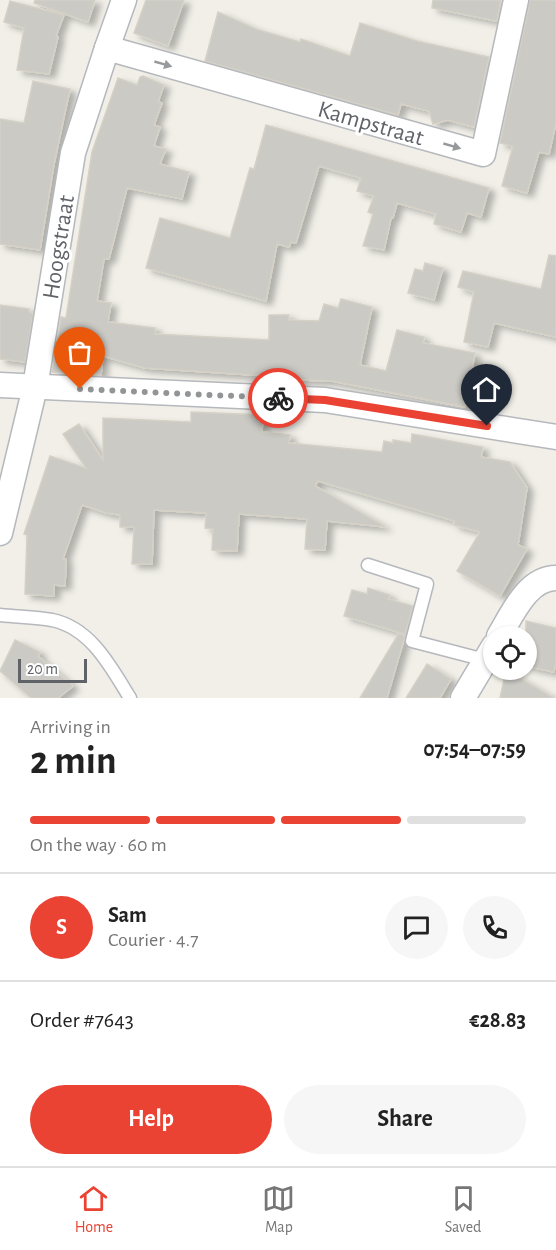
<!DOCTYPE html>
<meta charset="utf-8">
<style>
:root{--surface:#fff;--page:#f6f6f6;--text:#222;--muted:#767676;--line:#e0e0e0;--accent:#ea4334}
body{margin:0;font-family:"Alegreya Sans",sans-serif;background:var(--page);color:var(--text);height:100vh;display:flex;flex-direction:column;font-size:22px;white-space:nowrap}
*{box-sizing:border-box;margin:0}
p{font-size:20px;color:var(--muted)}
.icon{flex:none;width:33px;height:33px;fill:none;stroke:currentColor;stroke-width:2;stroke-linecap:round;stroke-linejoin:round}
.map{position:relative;height:698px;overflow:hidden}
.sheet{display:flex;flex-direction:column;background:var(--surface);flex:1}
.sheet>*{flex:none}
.buttons{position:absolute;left:483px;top:626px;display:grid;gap:12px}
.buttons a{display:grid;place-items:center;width:54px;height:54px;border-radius:50%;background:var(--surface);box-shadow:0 2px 4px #0004;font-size:30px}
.scale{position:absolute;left:18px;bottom:15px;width:69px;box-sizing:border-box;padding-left:6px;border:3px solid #5f6368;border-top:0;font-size:16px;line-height:21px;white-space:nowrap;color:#5f6368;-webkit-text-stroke:4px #fff;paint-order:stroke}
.pin{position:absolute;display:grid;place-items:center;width:51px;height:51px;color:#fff;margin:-62px -26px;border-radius:50% 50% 50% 0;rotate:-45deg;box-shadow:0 0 6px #0007}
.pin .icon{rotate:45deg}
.courier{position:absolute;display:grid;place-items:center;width:60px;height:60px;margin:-30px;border:4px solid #ea4334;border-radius:50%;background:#fff;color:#222;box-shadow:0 2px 8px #0007}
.head em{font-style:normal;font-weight:700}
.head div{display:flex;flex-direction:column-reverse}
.head{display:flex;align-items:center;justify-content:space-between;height:102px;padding:0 30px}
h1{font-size:39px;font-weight:700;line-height:45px}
.bar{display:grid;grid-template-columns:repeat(4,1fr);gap:9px 6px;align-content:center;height:72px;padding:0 30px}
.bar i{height:8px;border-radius:4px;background:var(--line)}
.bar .active{background:var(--accent)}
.bar p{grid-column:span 4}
.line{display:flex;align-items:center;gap:15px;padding:0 30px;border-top:2px solid var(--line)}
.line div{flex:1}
.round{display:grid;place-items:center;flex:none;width:63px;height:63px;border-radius:32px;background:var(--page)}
.button{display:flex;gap:12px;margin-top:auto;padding:12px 30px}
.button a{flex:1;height:69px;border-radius:36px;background:var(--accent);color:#fff;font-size:24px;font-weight:700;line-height:69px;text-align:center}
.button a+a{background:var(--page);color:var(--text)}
.tab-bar{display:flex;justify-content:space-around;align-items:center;height:84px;border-top:2px solid var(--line);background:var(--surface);font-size:16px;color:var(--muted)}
.tab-bar a{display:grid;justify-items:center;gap:3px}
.tab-bar .active{color:var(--accent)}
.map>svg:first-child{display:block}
.building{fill:#cccac5;stroke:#d6d1c6;stroke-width:1.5;filter:url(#shadow)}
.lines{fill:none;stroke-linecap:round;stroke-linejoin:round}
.service-casing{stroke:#b5b8bc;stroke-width:15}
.minor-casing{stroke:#b5b8bc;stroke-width:27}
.service{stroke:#fff;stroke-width:12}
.minor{stroke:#fff;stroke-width:24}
.oneway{fill:#979a9d}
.done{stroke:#929495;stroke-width:6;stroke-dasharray:0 10.8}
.route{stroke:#ea4334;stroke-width:8}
.labels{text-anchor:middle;stroke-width:6;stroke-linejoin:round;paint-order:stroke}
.street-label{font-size:24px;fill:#5f6368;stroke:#fff}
</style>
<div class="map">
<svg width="556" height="698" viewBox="0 0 556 698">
<defs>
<filter id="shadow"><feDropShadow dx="6" dy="4" stdDeviation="3" flood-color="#0004"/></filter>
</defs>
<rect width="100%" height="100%" fill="#f1efe8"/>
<!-- building -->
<g class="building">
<path d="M 35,0 L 95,0 L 88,22 L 34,3 Z"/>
<path d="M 146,0 L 184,0 L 168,46 L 134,33 Z"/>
<path d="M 433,0 L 501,0 L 497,21 L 432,8 Z"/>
<path d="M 530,0 L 556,0 L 556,123 L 549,154 L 539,152 L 527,193 L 502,186 L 513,146 L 500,143 Z"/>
<path d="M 10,1 L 64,15 L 56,36 L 58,37 L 49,74 L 17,70 L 24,28 L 4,22 Z"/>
<path d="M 218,12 L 256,29 L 300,42 L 301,39 L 350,56 L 360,23 L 417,41 L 489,57 L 474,127 L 448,120 L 433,124 L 429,111 L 401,104 L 398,115 L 205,61 Z"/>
<path d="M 143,76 L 164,85 L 158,102 L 162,103 L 154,125 L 160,127 L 154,146 L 166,149 L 160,164 L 189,172 L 182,199 L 127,188 L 109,259 L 104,259 L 97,301 L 111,303 L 108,322 L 155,328 L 155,334 L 269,340 L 269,315 L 289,315 L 288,320 L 319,321 L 324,304 L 338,308 L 341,299 L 372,307 L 360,365 L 386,371 L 397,330 L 424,337 L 423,343 L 475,353 L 465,407 L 332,381 L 268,379 L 268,376 L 145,368 L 103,356 L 101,375 L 52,372 L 61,317 L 66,318 L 92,152 L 118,78 L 137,85 L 140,77 Z"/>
<path d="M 33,81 L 70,89 L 54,164 L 40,250 L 0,244 L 0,119 L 24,123 Z"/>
<path d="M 266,125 L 489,188 L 481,217 L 467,213 L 461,232 L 434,224 L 436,214 L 397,203 L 393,218 L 391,218 L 384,250 L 363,246 L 373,214 L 368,212 L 374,196 L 357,191 L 361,178 L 319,166 L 296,243 L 291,242 L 289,247 L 277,244 L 266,301 L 146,268 L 160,218 L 230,238 L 250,168 L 254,169 Z"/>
<path d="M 549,255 L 556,256 L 556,337 L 494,323 L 488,347 L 464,342 L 474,292 L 458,287 L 463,271 L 541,289 Z"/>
<path d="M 425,263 L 443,268 L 434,300 L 408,293 L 415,269 L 423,271 Z"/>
<path d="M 0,305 L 29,309 L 29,312 L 33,314 L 25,362 L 0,359 Z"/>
<path d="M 191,412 L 263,415 L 262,432 L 290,435 L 289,443 L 382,452 L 384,441 L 393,443 L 393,440 L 411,443 L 412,434 L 483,447 L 481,457 L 510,462 L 527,488 L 518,545 L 527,549 L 500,596 L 457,571 L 480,532 L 454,525 L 455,521 L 318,481 L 315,486 L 386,527 L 327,521 L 325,550 L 305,549 L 307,519 L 239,514 L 237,551 L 212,550 L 213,529 L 205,528 L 206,513 L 154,510 L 152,564 L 132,564 L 134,527 L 120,527 L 120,515 L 107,513 L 82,505 L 63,559 L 66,559 L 65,586 L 54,585 L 54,596 L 25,594 L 27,535 L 24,534 L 50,456 L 86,468 L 63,434 L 79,424 L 103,460 L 103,418 L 191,422 Z"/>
<path d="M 368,588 L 390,595 L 388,599 L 413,606 L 405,634 L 344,616 L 352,590 L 367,594 Z"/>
<path d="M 526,621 L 556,628 L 556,661 L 554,672 L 526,666 Z"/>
<path d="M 399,633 L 405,636 L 387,698 L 360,698 Z"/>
<path d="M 15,640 L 40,652 L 38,656 L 73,686 L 58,698 L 31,698 L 0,671 Z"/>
<path d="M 427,664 L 451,679 L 440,698 L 406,698 Z"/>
<path d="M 506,670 L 554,698 L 500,698 Z"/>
</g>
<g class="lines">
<defs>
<g id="service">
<path d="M 368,565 L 427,584 L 412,641 L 485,660"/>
<path d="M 0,615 C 17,617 35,617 52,620 C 91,628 111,667 130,698"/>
</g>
<g id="minor">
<path d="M 107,48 L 483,154 L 516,0"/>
<path d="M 0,385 L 325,400 L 556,437"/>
<path d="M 0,533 L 35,387 L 73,153 L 107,48 L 124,0"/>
<path d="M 499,636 C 512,615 527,578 556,578"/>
<path d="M 463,698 L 494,646"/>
</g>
</defs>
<!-- service casing -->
<use href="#service" class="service-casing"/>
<!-- minor casing -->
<use href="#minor" class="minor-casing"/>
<!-- service -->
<use href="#service" class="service"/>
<!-- minor -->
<use href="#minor" class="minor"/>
</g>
<!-- one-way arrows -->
<defs><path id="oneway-solid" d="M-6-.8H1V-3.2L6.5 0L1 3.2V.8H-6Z" transform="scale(1.5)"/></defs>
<g class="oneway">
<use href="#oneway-solid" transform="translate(163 64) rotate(16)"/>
<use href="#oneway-solid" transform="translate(452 146) rotate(16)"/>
</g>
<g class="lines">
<!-- done -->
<path class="done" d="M 80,389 L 278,398"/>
<!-- route -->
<path class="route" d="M 278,398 L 325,400 L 487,426"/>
</g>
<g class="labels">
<!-- street labels -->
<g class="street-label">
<text transform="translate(371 123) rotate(16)" y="8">Kampstraat</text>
<text transform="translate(58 247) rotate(-81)" y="8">Hoogstraat</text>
</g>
</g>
</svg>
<div class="buttons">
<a><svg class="icon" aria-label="locate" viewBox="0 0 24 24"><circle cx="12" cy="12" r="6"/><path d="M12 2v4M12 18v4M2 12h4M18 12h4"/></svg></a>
</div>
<div class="scale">20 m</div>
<div class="pin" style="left:80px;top:389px;background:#ea580c"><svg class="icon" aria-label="bag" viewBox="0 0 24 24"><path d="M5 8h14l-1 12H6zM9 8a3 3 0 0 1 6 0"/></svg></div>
<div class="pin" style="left:487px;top:426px;background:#1f2937"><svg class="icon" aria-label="home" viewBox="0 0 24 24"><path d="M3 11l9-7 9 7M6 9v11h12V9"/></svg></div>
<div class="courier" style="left:278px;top:398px"><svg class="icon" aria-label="bike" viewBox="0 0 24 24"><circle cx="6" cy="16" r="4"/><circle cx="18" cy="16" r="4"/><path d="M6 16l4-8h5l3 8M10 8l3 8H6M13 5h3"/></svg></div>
</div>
<section class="sheet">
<div class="head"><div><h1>2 min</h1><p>Arriving in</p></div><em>07:54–07:59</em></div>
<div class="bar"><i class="active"></i><i class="active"></i><i class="active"></i><i></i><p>On the way · 60 m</p></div>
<div class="line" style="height:108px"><b class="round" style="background:var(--accent);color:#fff">S</b><div><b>Sam</b><p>Courier · 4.7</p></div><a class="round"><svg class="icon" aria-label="chat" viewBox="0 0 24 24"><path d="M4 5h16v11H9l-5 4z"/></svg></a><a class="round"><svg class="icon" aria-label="phone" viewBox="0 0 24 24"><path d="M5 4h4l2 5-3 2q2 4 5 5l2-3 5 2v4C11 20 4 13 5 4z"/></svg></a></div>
<div class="line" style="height:78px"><div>Order #7643</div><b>€28.83</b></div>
<div class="button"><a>Help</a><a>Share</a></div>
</section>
<nav class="tab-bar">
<a class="active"><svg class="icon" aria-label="home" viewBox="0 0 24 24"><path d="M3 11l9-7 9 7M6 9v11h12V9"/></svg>Home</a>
<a><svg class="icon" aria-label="map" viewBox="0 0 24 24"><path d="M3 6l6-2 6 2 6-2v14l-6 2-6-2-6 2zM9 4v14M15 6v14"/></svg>Map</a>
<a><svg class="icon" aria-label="saved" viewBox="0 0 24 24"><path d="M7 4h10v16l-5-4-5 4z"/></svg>Saved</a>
</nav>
